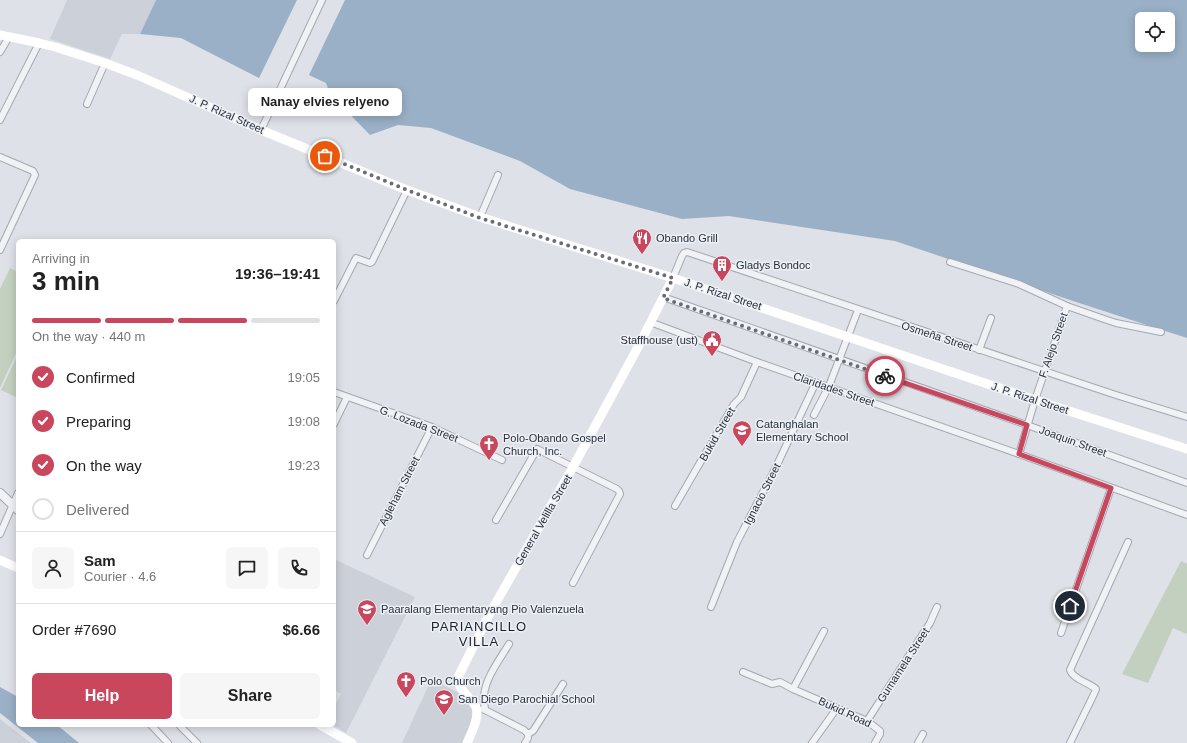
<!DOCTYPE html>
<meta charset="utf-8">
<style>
:root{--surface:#fff;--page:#f6f6f6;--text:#222;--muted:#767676;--line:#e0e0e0;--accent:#c8475d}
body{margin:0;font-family:Arial,sans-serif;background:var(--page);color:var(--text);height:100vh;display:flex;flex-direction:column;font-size:15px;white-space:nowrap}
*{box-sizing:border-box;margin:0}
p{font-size:13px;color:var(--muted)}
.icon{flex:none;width:22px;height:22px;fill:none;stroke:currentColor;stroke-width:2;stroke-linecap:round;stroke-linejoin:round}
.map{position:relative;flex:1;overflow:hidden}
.panel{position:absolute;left:16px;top:239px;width:320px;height:488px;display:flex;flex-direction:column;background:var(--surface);border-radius:6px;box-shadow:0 2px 10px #0003}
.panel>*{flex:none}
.fabs{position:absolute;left:1135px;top:12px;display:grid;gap:8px}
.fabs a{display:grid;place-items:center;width:40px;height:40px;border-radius:6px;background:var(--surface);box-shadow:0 2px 10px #0003;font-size:20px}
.pin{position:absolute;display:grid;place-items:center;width:34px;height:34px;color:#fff;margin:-17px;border:2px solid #fff;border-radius:50%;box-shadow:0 1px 4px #0007}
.courier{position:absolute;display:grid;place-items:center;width:40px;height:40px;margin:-20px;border:3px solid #c8475d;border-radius:50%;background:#fff;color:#222;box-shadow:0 1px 5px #0007}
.bubble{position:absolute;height:28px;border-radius:6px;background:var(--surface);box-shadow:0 2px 10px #0003;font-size:13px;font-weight:700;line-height:28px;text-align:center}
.head em{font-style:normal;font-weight:700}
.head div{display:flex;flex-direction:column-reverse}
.head{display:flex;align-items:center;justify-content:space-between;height:68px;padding:0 16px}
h1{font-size:26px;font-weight:700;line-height:30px}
.bar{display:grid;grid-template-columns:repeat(4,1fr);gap:6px 4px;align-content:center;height:48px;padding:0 16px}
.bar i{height:5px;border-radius:3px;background:var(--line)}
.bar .on{background:var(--accent)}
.bar p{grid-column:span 4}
.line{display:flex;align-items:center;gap:10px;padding:0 16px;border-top:1px solid var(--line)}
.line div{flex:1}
.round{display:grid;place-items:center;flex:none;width:42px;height:42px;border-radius:6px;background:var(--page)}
ol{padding:0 16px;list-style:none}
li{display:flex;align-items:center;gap:12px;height:44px}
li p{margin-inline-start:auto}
li .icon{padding:4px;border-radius:50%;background:var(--accent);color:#fff;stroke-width:4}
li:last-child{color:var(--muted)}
li i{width:22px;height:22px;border:2px solid var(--line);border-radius:50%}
.primary-button{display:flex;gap:8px;margin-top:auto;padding:8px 16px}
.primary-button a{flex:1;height:46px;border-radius:6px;background:var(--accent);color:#fff;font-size:16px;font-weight:700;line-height:46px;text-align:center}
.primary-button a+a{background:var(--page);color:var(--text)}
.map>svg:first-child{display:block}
.built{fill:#ccd1d9}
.green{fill:#c4d0bf}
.water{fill:#9ab0c6;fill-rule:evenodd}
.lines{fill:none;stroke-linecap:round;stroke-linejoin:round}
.minor-casing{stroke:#a4a8b1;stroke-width:8}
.tertiary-casing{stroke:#a4a8b1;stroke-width:10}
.minor{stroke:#f0f2f5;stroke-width:6}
.tertiary{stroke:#f0f2f5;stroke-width:8}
.secondary{stroke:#fff;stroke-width:9}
.done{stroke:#686e78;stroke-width:4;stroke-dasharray:0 7.2}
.route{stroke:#c8475d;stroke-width:5}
.labels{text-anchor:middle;stroke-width:3;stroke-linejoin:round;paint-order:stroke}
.street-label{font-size:11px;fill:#28303d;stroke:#edf0f4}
.poi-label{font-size:11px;fill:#28303d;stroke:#edf0f4;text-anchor:start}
.quarter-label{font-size:13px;letter-spacing:1px;fill:#1a212d;stroke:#edf0f4}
</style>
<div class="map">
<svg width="1187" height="743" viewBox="0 0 1187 743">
<rect width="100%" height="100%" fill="#dee1e7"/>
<!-- built -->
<g class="built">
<path d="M 67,0 L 156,0 L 140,34 L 122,34 L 110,59 L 50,39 Z"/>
<path d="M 334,559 L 415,597 L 346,733 L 333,725 L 334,725 L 334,707 L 341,694 L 334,690 Z"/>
<path d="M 431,680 L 462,694 L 472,710 L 472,721 L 463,743 L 402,743 Z"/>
<path d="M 0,719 L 31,743 L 0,743 Z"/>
</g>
<!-- green -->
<g class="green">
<path d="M 10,268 L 18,272 L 18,349 L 0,388 L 0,289 Z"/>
<path d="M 18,354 L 18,398 L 1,390 Z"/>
<path d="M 1181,561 L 1187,564 L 1187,634 L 1173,628 L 1148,683 L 1122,674 Z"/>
</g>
<!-- water -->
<g class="water">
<path d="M 156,0 L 297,0 L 259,78 L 181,38 L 140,34 Z"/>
<path d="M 345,0 L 1187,0 L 1187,338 L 1076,302 L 895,241 L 729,216 L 682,219 L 570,189 L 520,161 L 431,128 L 398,125 L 370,135 L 330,94 L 326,83 L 309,75 ZM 1142,19 L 1168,19 L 1168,45 L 1142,45 Z"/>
<path d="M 0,687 L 18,697 L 18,725 L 57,725 L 79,743 L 38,743 L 0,713 Z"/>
</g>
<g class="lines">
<defs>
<g id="minor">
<path d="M 0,52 L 9,37"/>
<path d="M 87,104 L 105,63"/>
<path d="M 0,120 L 39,43"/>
<path d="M 261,130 L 322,0"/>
<path d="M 0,157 L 33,171 L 35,175 L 0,250"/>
<path d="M 480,217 L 498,175"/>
<path d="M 950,262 L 1019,284 L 1067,306 L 1104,319 L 1116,323 L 1161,332"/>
<path d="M 673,278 L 682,256 L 684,253 L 687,252 L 1116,395 L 1187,417"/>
<path d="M 663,297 L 1027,425 L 1187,483"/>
<path d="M 334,301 L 356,258 L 370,263 L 372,262 L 407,190"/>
<path d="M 650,322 L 757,362 L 1019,454 L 1187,515"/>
<path d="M 979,350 L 991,318"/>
<path d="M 334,392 L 432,427 L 502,460"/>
<path d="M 814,415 L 829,386 L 858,310"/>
<path d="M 334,424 L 347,397"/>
<path d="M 1019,454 L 1035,400 L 1067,306"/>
<path d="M 675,506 L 734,404 L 741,397 L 757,362"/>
<path d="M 496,520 L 537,449 L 617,489 L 619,491 L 620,494 L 573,583"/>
<path d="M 0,534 L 18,493"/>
<path d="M 367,555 L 432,427"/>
<path d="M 711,607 L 737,542 L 776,467 L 816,382"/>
<path d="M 1061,633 L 1111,488"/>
<path d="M 743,672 L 772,684 L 780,682 L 793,689 L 867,721 L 880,731 L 880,734 L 875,743"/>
<path d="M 793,689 L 824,631"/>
<path d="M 483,709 L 524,730 L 528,734"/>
<path d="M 485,710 C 485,705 483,700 484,695 C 486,677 500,659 509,644"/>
<path d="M 867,721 L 930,623 L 937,607"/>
<path d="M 151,725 L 168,743"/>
<path d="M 179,725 L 197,743"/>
<path d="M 528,734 L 533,731 L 563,684"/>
<path d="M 525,743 L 528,738 L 528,734"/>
<path d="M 812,743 L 837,708"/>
<path d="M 918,743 L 923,734"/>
<path d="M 1070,743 L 1094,694 L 1096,689 C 1088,682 1074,680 1070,670 L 1128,542"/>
</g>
<path id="tertiary" d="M 0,493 L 18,510"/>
</defs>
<!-- minor casing -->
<use href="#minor" class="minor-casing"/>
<!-- tertiary casing -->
<use href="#tertiary" class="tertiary-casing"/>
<!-- minor -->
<use href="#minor" class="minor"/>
<!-- tertiary -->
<use href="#tertiary" class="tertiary"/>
<!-- secondary -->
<g class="secondary">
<path d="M 0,35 L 39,43 L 55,47 L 105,63 L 137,75 L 261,130 L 407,190 L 480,217 L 673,278 L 1035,400 L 1187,449"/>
<path d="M 0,560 L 18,568"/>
<path d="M 320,725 L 352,743"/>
<path d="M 467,743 C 471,734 480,717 476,707 C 471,696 455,690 459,675 L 489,615 L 573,467 L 637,349 L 673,278"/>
</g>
</g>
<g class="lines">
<!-- done -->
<path class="done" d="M 325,156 L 407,190 L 480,218 L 673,278 L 663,298 L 885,376"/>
<!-- route -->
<path class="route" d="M 885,376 L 1027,425 L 1019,454 L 1111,488 L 1070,606"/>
</g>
<!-- icons -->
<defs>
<symbol id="restaurant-pin" viewBox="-11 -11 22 30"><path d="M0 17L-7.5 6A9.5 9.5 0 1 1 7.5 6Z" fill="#c8475d" stroke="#edf0f4"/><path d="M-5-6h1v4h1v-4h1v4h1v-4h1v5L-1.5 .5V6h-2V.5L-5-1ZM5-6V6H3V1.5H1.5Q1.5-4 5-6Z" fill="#fff"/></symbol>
<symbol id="building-pin" viewBox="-11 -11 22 30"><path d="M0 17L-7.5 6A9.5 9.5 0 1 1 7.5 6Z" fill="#c8475d" stroke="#edf0f4"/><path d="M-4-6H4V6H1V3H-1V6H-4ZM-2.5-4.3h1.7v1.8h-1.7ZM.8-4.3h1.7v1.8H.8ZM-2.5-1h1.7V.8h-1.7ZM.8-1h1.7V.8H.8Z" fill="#fff"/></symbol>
<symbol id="civic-pin" viewBox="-11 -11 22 30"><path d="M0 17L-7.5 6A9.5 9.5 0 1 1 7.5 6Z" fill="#c8475d" stroke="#edf0f4"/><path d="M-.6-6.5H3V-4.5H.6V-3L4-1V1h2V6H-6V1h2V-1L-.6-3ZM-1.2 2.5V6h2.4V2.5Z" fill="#fff"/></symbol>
<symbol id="school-pin" viewBox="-11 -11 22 30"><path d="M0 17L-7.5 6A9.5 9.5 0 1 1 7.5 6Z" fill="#c8475d" stroke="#edf0f4"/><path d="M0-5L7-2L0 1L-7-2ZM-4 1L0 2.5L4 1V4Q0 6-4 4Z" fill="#fff"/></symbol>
<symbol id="church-pin" viewBox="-11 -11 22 30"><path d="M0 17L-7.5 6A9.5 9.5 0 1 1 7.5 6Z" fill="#c8475d" stroke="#edf0f4"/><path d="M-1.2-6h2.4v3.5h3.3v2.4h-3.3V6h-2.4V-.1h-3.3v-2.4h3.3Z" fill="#fff"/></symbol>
</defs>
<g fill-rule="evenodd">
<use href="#restaurant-pin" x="631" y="227" width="22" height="30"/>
<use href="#building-pin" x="711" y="254" width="22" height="30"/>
<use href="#civic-pin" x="701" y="329" width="22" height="30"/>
<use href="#school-pin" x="731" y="419" width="22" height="30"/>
<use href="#church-pin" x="478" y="433" width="22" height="30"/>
<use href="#school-pin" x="356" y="598" width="22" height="30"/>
<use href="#church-pin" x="395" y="670" width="22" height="30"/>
<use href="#school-pin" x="433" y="688" width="22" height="30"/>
</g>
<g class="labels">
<!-- street labels -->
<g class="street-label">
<text transform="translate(227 114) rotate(24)" y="4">J. P. Rizal Street</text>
<text transform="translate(723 294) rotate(18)" y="4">J. P. Rizal Street</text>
<text transform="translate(937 336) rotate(18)" y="4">Osmeña Street</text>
<text transform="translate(1053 345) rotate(-71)" y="4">F. Alejo Street</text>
<text transform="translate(834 389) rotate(19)" y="4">Claridades Street</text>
<text transform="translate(1030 398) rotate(18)" y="4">J. P. Rizal Street</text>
<text transform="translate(419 424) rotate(21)" y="4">G. Lozada Street</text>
<text transform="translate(717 434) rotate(-60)" y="4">Bukid Street</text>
<text transform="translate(1073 441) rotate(20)" y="4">Joaquin Street</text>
<text transform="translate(399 491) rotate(-63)" y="4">Agleham Street</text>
<text transform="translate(762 494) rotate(-63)" y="4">Ignacio Street</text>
<text transform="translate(543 520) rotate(-60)" y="4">General Velilla Street</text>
<text transform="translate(903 665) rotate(-57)" y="4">Gumamela Street</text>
<text transform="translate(845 712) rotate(25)" y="4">Bukid Road</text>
</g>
<!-- poi labels -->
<g class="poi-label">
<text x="656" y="242">Obando Grill</text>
<text x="736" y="269">Gladys Bondoc</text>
<text x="698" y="344" text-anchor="end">Staffhouse (ust)</text>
<text x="756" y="428">Catanghalan<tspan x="756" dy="13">Elementary School</tspan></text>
<text x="503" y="442">Polo-Obando Gospel<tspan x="503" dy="13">Church, Inc.</tspan></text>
<text x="381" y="613">Paaralang Elementaryang Pio Valenzuela</text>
<text x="420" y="685">Polo Church</text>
<text x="458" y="703">San Diego Parochial School</text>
</g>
<!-- quarter labels -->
<g class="quarter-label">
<text x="479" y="631">PARIANCILLO<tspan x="479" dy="15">VILLA</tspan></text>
</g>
</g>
</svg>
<div class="fabs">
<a><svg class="icon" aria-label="locate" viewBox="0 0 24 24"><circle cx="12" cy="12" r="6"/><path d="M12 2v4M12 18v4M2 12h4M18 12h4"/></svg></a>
</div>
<div class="pin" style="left:325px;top:156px;background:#ea580c"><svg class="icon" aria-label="bag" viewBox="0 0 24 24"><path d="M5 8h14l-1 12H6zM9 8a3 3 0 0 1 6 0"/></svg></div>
<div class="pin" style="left:1070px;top:606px;background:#1f2937"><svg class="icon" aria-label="home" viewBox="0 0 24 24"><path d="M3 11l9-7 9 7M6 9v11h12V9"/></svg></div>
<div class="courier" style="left:885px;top:376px"><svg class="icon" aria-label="bike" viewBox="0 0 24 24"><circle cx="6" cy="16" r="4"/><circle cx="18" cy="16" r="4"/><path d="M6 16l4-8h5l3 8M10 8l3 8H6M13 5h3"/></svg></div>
<div class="bubble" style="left:248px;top:88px;width:154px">Nanay elvies relyeno</div>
<section class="panel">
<div class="head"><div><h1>3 min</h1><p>Arriving in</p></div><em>19:36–19:41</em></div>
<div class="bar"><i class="on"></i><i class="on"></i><i class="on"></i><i></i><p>On the way · 440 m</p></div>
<ol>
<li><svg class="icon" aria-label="check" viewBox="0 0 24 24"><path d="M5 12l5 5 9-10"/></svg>Confirmed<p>19:05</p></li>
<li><svg class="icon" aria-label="check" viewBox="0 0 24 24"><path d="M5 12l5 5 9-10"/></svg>Preparing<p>19:08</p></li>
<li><svg class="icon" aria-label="check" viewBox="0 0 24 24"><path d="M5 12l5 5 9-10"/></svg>On the way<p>19:23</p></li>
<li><i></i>Delivered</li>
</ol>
<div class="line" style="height:72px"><a class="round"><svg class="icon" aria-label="person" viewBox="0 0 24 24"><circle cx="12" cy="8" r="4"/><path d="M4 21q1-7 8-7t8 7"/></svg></a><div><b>Sam</b><p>Courier · 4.6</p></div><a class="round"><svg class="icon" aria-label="chat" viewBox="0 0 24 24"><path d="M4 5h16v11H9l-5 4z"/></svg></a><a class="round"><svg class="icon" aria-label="phone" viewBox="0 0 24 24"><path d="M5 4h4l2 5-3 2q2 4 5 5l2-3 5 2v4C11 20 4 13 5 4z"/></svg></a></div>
<div class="line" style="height:52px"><div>Order #7690</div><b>$6.66</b></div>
<div class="primary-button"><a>Help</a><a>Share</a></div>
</section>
</div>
